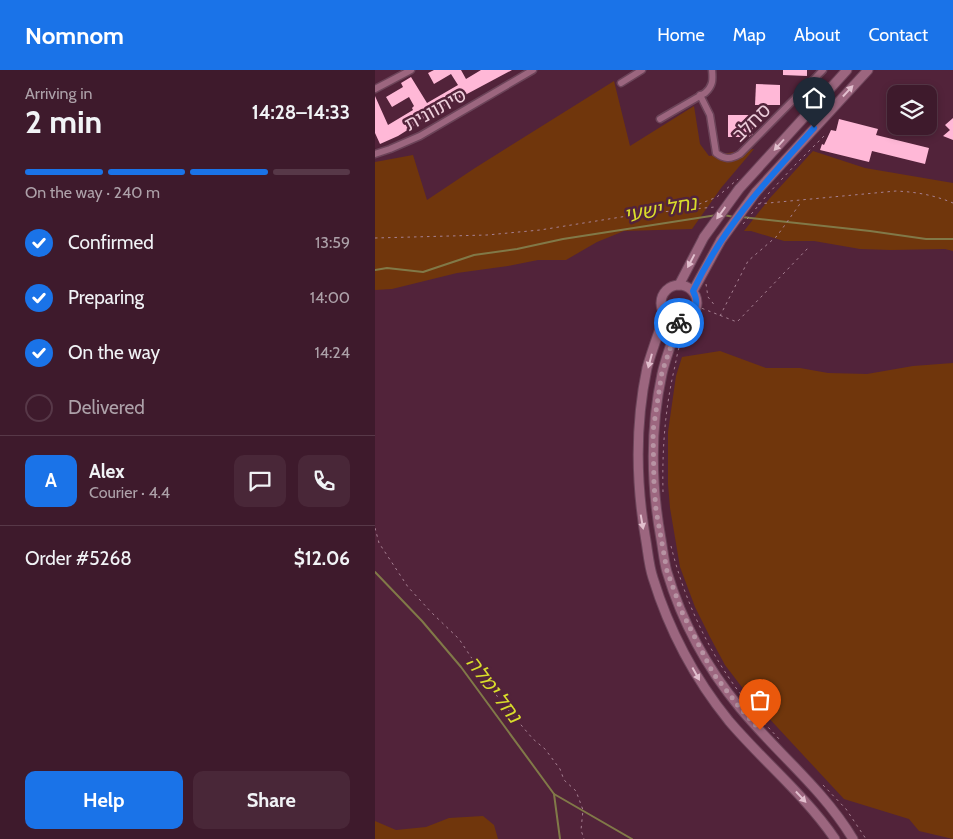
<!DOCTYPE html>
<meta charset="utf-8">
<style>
:root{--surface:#3e1a2c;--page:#492738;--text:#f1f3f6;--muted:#ada1a9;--line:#573848;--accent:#1a73e8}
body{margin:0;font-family:Cabin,"Noto Sans Hebrew",sans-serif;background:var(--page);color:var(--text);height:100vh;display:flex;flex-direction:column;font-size:19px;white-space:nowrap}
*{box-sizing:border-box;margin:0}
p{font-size:16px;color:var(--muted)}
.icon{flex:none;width:28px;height:28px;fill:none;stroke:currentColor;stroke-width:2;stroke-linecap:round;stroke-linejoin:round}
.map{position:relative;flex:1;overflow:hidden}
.side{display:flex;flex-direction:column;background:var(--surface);width:375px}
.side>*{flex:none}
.fabs{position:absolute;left:512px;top:15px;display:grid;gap:10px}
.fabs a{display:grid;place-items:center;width:50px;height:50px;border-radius:10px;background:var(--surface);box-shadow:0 2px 8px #0003,0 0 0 1px var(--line);font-size:25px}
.pin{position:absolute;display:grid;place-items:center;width:42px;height:42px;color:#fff;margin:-51px -21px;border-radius:50% 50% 50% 0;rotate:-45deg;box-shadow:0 0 5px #0007}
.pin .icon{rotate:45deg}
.courier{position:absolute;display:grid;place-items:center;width:50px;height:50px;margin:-25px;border:4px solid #1a73e8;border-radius:50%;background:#fff;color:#222;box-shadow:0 1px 6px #0007}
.overview em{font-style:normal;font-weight:800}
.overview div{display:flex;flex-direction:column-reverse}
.overview{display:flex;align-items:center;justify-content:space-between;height:85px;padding:0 25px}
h1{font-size:32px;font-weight:800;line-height:38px}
.bar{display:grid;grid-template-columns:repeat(4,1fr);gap:8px 5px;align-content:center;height:60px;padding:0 25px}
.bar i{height:6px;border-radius:4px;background:var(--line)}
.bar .selected{background:var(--accent)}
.bar p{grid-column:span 4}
.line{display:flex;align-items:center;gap:12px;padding:0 25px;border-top:1px solid var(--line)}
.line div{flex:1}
.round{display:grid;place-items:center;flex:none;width:52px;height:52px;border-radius:10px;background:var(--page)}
ol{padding:0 25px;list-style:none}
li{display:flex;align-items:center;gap:15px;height:55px}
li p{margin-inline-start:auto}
li .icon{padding:5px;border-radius:50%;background:var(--accent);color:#fff;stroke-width:4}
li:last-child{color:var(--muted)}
li i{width:28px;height:28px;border:2px solid var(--line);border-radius:50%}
.button{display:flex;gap:10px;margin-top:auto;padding:10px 25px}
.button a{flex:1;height:58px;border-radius:10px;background:var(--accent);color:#fff;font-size:20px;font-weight:800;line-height:58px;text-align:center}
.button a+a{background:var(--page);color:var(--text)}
header{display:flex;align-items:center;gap:30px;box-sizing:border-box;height:70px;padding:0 25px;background:var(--accent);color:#fff}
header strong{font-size:24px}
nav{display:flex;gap:28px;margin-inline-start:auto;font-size:18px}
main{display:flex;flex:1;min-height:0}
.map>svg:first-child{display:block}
.green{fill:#70360c}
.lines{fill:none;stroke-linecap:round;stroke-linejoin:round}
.stream{stroke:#817948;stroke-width:2}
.building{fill:#ffb8d7}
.street-casing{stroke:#6c4459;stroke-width:9}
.secondary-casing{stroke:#6c4459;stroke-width:11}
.path{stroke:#a78193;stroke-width:1;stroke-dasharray:2.5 4;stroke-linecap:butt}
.street{stroke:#9c667f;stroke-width:6}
.secondary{stroke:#9c667f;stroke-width:9}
.secondary-bridge-casing{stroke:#6c4459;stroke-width:11;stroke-linecap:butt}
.path-bridge{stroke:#a78193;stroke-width:1;stroke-dasharray:2.5 4;stroke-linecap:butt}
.secondary-bridge{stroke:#9c667f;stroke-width:9}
.oneway{fill:#e2bfce}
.done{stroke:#b793a3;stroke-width:5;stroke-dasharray:0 9}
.route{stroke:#1a73e8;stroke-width:6}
.labels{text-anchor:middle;stroke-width:5;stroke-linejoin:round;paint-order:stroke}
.street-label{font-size:19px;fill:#eecfdc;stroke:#52233a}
.water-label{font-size:20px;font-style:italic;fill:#d9dd2b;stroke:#52233a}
</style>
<header>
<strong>Nomnom</strong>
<nav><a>Home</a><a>Map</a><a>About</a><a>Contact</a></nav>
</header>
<main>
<section class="side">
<div class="overview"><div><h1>2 min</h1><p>Arriving in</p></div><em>14:28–14:33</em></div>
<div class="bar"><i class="selected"></i><i class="selected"></i><i class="selected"></i><i></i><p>On the way · 240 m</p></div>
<ol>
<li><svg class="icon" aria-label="check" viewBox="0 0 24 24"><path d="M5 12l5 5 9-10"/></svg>Confirmed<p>13:59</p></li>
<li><svg class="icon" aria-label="check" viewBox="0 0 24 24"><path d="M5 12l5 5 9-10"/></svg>Preparing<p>14:00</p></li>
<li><svg class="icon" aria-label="check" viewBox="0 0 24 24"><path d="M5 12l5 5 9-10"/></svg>On the way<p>14:24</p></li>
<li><i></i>Delivered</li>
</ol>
<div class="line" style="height:90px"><b class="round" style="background:var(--accent);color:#fff">A</b><div><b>Alex</b><p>Courier · 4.4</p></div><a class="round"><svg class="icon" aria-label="chat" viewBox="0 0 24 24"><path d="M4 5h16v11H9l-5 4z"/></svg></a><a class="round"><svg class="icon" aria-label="phone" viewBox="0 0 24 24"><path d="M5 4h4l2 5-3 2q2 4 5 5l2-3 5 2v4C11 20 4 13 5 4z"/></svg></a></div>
<div class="line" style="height:65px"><div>Order #5268</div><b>$12.06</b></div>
<div class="button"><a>Help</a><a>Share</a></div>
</section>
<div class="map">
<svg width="578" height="769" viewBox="0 0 578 769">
<rect width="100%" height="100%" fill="#52233a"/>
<!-- green -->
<g class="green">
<path d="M 239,11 L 255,76 L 319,36 L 325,74 L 334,86 L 379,79 L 346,118 L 317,159 L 249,161 L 222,172 L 191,190 L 163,190 L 133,196 L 82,203 L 17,219 L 0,220 L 0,92 L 38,85 L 52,130 L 100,98 Z"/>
<path d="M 438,81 L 490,98 L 578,113 L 578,181 L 570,179 L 516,180 L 485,179 L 439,171 L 409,171 L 376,161 L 369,161 L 395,128 Z"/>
<path d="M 345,281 L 391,298 L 425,298 L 453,303 L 492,304 L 538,296 L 578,293 L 578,769 L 544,761 L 534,749 L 469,729 L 376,629 L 350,595 L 335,567 L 320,537 L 305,497 L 295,438 L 293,414 L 293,362 L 301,306 L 307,287 Z"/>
<path d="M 108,746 L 119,755 L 123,769 L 0,769 L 0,751 L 21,760 L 51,757 L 74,748 Z"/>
</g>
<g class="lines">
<!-- stream -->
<g class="stream">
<path d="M 349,145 L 359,147"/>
<path d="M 367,147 L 495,161 L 551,169 L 578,169"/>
<path d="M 0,200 L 12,198 L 48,202 L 99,185 L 142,179 L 188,169 L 342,145"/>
<path d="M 0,502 L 47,551 L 86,597 L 179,724 L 185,769"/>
<path d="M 179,724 L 257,769"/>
</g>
</g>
<!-- building -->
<g class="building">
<path d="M 59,0 L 86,0 L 91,9 L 106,0 L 137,0 L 77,32 L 23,66 L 5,74 L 0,63 L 0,26 L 13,55 L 38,40 L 37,38 L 39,36 L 34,27 L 17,37 L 11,27 L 28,17 L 26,13 L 36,7 L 52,33 L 83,15 L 76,4 L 59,14 L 53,3 Z"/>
<path d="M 408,0 L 432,0 L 432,6 L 408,5 Z"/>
<path d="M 381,14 L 405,15 L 405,35 L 380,35 Z"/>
<path d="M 353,45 L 378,45 L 378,64 L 374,67 L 353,67 Z"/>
<path d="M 578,48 L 578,70 L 568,66 L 575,60 L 570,55 Z"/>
<path d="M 464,49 L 503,59 L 501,65 L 554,78 L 550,94 L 497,81 L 494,92 L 445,80 L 447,74 L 449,75 L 456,60 L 461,61 Z"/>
</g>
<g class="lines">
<defs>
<g id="street">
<path d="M 246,13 L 267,0"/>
<path d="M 0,19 L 36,0"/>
<path d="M 325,25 L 335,45 L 341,83 C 349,89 355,90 365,84 L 448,0"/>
<path d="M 285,49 L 330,23 C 338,16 338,10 337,0"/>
<path d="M 0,84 L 15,79 L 45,66 L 158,0"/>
</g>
<g id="secondary">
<path d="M 364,119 L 472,0"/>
<path d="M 381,122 L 493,0"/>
<path d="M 304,215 L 329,167"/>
<circle cx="304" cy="233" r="18"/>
<path d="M 318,221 L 346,170"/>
<path d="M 290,244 C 284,262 277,280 272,298 C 260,355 261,414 271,471 C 273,483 274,496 278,508 C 294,560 320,609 354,651 C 388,691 430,725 460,769"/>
<path d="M 305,250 C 298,268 291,286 287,304 C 275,359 276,414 286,469 C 288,480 289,492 292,502 C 307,552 332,598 365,638 C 402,683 448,719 478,769"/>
</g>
</defs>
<!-- street casing -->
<use href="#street" class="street-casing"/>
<!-- secondary casing -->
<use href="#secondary" class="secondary-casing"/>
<!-- path -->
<g class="path">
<path d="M 393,124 L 420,95 L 451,64"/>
<path d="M 383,134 L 521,121 C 541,122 559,125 578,133"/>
<path d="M 312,139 L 342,127 L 363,109"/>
<path d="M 0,168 L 112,165 L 165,160 L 265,144 L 340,137"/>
<path d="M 331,214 L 333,227 L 341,237"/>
<path d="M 321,236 L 362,252 L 434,177"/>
<path d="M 345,246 L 373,191 L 402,166 L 427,131"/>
<path d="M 288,422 C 287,379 290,338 300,296 C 303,281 305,264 319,255"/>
<path d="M 0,458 L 4,473 L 33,517 L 57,543 L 84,569 L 124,629 L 158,669 L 170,679 L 185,699 L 189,710 L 201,721 L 208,740 L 206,760 L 209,769"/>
<path d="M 296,476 C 310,533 337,590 375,636 C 384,648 395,659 405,670"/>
<path d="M 448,715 L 471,739 L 491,769"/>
</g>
<!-- street -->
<use href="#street" class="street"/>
<!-- secondary -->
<use href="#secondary" class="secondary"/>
<defs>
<g id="secondary-bridge">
<path d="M 329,167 L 364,119"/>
<path d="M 346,170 L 381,122"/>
</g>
</defs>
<!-- secondary-bridge casing -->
<use href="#secondary-bridge" class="secondary-bridge-casing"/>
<!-- path-bridge -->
<path class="path-bridge" d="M 368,154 L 393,124"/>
<!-- secondary-bridge -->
<use href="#secondary-bridge" class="secondary-bridge"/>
</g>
<!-- one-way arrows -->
<defs><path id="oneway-solid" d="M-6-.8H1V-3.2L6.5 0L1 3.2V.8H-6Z" transform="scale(1.25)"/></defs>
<g class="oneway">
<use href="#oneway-solid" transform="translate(473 21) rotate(-47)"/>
<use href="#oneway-solid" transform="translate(404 75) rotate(132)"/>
<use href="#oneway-solid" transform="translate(346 143) rotate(126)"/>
<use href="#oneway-solid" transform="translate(316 191) rotate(118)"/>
<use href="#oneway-solid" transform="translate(275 291) rotate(105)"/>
<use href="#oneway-solid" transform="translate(267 452) rotate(80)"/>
<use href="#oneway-solid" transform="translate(321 604) rotate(61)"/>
<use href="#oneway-solid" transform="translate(426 727) rotate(47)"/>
</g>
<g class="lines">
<!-- done -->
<path class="done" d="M 304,253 L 287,302 L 278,361 L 279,414 L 281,440 L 292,501 L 307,542 L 338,603 L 365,638 L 385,660"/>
<!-- route -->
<path class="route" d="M 304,253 L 305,250 C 320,247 325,234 318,221 C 348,157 392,110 439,58"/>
</g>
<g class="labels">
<!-- street labels -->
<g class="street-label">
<text transform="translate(60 39) rotate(-29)" y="7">סיתוונית</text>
<text transform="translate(376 52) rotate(-45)" y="7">סחלב</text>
</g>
<!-- water labels -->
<g class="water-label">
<text transform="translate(285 139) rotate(-10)" y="7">נחל ישעי</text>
<text transform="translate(119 619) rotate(53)" y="7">נחל ימלה</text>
</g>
</g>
</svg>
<div class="fabs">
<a><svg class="icon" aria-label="layers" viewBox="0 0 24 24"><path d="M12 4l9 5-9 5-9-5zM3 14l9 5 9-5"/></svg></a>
</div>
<div class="pin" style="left:385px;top:660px;background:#ea580c"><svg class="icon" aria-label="bag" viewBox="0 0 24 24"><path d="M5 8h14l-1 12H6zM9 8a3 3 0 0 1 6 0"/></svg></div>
<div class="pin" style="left:439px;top:58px;background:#1f2937"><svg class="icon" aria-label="home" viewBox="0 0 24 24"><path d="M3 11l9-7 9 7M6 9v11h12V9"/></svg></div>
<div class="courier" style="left:304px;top:253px"><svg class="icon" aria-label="bike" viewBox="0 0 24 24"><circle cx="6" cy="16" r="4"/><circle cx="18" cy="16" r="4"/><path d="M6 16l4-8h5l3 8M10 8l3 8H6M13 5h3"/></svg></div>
</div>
</main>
